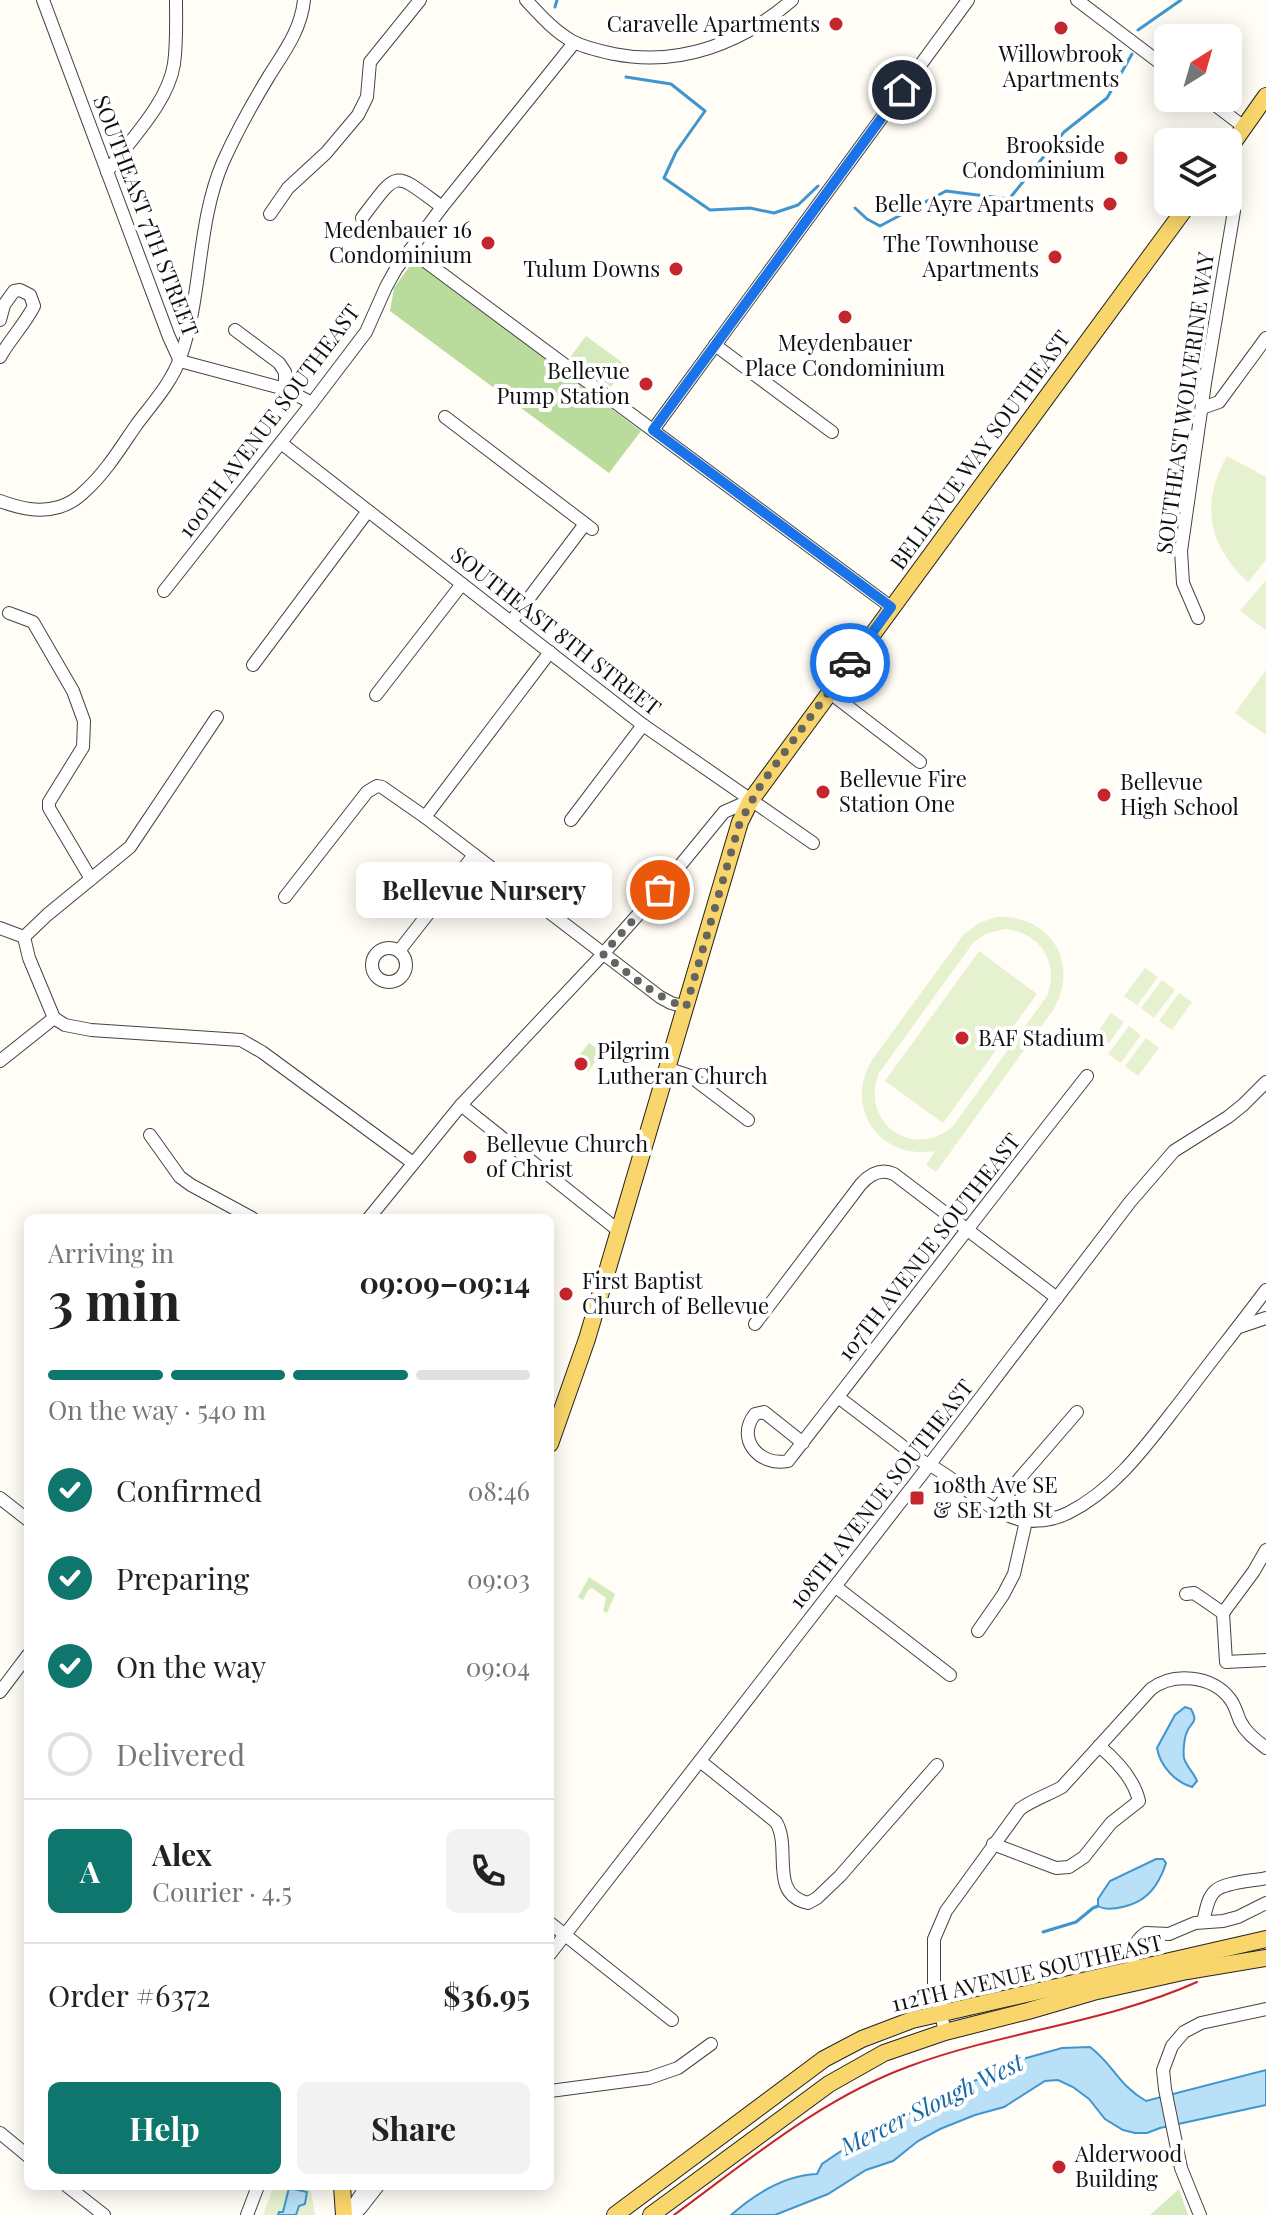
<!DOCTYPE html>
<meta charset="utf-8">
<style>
:root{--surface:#fff;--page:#f2f2f2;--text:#222;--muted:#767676;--line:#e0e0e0;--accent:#0f766e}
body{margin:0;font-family:"Playfair Display",serif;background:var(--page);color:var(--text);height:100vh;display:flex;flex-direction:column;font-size:30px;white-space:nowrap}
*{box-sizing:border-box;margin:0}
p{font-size:26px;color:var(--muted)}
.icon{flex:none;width:44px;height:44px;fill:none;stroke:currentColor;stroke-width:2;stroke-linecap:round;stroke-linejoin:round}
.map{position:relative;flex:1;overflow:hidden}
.details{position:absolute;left:24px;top:1214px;width:530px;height:976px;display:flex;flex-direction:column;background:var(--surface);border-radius:12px;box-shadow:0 4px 20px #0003}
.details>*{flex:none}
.needle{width:52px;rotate:37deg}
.tools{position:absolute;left:1154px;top:24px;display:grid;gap:16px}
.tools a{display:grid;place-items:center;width:88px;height:88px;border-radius:12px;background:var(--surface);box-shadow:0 4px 20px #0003;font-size:40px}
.pin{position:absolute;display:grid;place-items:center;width:68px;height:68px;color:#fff;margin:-34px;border:4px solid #fff;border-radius:50%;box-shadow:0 2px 8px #0007}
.courier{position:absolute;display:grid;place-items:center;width:80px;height:80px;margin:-40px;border:6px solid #1a73e8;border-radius:50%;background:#fff;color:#222;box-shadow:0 2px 10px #0007}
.bubble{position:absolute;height:56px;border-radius:12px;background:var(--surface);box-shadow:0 4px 20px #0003;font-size:26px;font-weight:700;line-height:56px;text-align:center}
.summary em{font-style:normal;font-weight:700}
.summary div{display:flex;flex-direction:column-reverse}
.summary{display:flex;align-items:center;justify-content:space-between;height:136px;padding:0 24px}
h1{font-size:52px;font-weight:700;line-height:60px}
.bar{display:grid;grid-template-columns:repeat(4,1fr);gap:12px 8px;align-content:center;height:96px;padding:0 24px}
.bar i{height:10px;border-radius:6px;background:var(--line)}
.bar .active{background:var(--accent)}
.bar p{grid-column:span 4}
.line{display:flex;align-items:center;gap:20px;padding:0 24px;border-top:2px solid var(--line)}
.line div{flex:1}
.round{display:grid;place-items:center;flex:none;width:84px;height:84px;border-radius:12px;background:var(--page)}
ol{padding:0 24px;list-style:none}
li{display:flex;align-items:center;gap:24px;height:88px}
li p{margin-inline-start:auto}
li .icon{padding:8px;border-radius:50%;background:var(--accent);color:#fff;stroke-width:4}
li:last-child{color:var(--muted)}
li i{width:44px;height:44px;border:4px solid var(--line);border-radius:50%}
.primary-button{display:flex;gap:16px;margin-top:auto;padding:16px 24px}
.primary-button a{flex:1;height:92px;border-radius:12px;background:var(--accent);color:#fff;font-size:32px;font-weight:700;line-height:92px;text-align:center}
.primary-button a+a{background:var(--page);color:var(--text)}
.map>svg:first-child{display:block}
.green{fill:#d5ebbd}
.forest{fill:#b9dc9c}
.pitch{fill:#e6f2cf;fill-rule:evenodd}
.water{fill:#b9e0f7;stroke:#3f96cf;stroke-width:2}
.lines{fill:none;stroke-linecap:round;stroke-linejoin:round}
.stream{stroke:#3f96cf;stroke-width:3}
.minor-casing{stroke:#444;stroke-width:14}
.major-casing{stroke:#222;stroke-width:18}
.minor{stroke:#fff;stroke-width:12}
.major{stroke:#f9d66b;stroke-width:16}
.tram{stroke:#c4262e;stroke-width:2}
.done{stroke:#646461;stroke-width:8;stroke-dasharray:0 14.4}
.route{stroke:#1a73e8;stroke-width:10}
.poi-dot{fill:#c4262e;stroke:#fff;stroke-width:3}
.labels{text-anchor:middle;stroke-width:8;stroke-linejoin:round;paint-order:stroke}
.poi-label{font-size:22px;fill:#111;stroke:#fff;text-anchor:start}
.street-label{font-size:22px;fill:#111;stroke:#fff}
.water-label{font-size:24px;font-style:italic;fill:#1768a6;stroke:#fff}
</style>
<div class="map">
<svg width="1266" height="2215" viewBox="0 0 1266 2215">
<rect width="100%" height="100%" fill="#fffdf5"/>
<!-- green -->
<g class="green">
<path d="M 586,336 L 627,366 L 611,387 L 571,356 Z"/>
<path d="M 589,1043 L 602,1052 L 588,1072 L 574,1062 Z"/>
<path d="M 589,1577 L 615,1594 L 607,1613 L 603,1611 L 606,1598 L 592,1588 L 588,1590 L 583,1600 L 578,1597 Z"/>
<path d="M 1179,2189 L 1188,2215 L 1150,2215 Z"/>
</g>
<!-- forest -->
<path class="forest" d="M 414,260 L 641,431 L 609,473 L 390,311 L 394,288 Z"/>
<!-- pitch -->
<g class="pitch">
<path d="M 1227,456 L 1266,477 L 1266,560 L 1248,582 C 1208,546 1200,503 1227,456 Z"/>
<path d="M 1266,580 L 1266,630 L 1240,611 Z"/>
<path d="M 1266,670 L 1266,735 L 1235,713 Z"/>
<path d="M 996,917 C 1050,914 1081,963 1053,1010 L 936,1172 L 926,1165 L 935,1151 C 880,1161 843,1108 872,1060 L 964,934 L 979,923 ZM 1005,929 C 1040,932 1060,963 1047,996 L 953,1126 C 913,1161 859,1122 879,1073 L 973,943 L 985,934 Z"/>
<path d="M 979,951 L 1037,994 L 943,1123 L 885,1081 Z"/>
<path d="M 1145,968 L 1158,977 L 1137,1005 L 1124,996 Z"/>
<path d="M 1162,980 L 1175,990 L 1154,1018 L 1141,1008 Z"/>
<path d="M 1179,993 L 1192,1002 L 1172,1030 L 1159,1021 Z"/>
<path d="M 1111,1013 L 1124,1022 L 1104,1050 L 1091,1041 Z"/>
<path d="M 1129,1026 L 1141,1035 L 1121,1063 L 1108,1054 Z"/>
<path d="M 1146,1038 L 1159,1048 L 1138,1076 L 1125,1066 Z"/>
<path d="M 274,2186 L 310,2186 L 315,2215 L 263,2215 Z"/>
</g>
<!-- water -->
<g class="water">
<path d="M 1185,1707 L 1191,1709 C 1199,1724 1191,1721 1187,1732 C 1184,1738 1183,1752 1184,1758 C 1186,1766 1194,1773 1197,1781 L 1192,1787 C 1175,1782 1160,1766 1157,1748 L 1175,1715 Z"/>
<path d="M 1156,1859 L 1163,1859 L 1166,1863 C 1163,1874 1155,1889 1146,1896 C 1136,1905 1110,1913 1098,1906 L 1098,1899 L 1110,1881 Z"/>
<path d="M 1090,2047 C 1114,2065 1118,2085 1146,2101 L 1266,2070 L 1266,2105 L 1160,2128 L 1147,2133 L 1135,2133 L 1123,2130 L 1105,2119 L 1089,2099 L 1073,2087 L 1058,2080 L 1045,2081 L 1004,2107 L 975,2115 L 940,2129 L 918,2141 L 893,2161 L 866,2170 L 828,2194 L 775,2215 L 731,2215 C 755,2194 785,2175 817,2174 L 822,2164 L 856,2141 L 877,2132 L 897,2120 L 1012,2062 L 1062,2048 Z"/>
<path d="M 289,2188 L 307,2192 L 305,2204 L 299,2206 L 296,2215 L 278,2215 L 279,2212 L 283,2212 Z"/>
</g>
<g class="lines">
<!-- stream -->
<g class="stream">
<path d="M 555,7 L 557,0"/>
<path d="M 1138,30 L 1181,0"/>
<path d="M 626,77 L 671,84 L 705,111 L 676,152 L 664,178 L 710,210 L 750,208 L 774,213 L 798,205 L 818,186"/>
<path d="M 855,208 L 867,219 L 880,226 L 946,191 L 1009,199 L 1064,132 L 1107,98 L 1132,54"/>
<path d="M 1043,1932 L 1076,1922 L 1093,1908 L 1098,1906"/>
</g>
<defs>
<g id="minor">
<path d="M 43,0 L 169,337 L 180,361 L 285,389 L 312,403"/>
<path d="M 526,0 C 540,15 554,31 572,41 C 585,48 600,51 614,54 C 679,67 743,43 792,0"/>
<path d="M 1077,0 L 1168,69"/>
<path d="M 1206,98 L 1244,127"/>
<path d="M 107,172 C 130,140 168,103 174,64 C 177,43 176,21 176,0"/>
<path d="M 270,214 L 288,188 L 326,153 L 358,115 L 367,97 L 370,62 L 420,0"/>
<path d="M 362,218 C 399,169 393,171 442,207"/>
<path d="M 410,250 L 891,607"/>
<path d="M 0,320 L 4,305 L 14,291 L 20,290 L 30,295 L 34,306 C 25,324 10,339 0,357"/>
<path d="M 235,330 L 279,363 L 285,372 L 285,389"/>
<path d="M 715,345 L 832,432"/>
<path d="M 1202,408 L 1219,402 L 1266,338"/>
<path d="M 445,417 L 592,529"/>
<path d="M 653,430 L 968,0"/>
<path d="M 281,443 L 643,725 L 813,843"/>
<path d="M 0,501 C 19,508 39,513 59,507 C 69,504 78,498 85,491 C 106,472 121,447 137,424 C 152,404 172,382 180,358 C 203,295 196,225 223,162 C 236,133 252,104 269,76 C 284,52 301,30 304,0"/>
<path d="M 164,591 L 312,403 L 366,332 L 386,287 L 396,269 L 442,207 L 574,43"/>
<path d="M 9,613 L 33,622 L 73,691 L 84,721 L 83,747 L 49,802 L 49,808 L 91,879"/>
<path d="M 1198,618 L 1183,583 L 1181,551 L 1205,383 L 1234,211 L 1233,199 L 1228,193"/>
<path d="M 511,622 L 585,524"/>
<path d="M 253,665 L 368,511"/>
<path d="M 829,692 L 920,762"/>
<path d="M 376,695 L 462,584"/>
<path d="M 425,817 L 550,652"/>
<path d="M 571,820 L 643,725"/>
<path d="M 285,897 L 367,792 L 377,786 L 382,787 L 425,817 L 660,997 L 671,1003 L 686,1007"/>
<path d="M 0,928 L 24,937"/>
<path d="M 24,937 L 47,915 L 130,847 L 217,717"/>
<path d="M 24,937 L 29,958 L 54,1018"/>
<circle cx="389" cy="965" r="17"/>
<path d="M 399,951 L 474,855"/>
<path d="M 0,1061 L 54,1018 L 65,1025 L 91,1030 L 241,1040 L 262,1052 L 413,1163"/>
<path d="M 666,1068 L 690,1076 L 748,1120"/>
<path d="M 461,1105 L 619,1231"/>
<path d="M 150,1135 L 180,1177 L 191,1185 L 252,1218"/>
<path d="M 369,1218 L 461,1105 L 603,954 L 660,890 L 724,812 L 751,800"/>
<path d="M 755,1324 L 861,1184 C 870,1174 881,1168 894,1174 L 1057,1298"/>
<path d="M 1239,1327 L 1266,1318"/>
<path d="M 838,1397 L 922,1461 C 959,1478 985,1513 1026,1521"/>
<path d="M 803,1443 L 764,1412 L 755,1414 C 735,1439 760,1467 788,1461 C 888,1333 986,1204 1087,1076"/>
<path d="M 0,1498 L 28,1520"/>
<path d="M 995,1511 L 1020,1478 L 1077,1412"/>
<path d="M 836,1587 L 950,1675"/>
<path d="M 1186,1594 L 1194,1593 L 1223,1613 L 1226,1662 L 1266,1660"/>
<path d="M 1223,1613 L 1254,1571 L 1266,1550"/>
<path d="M 978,1631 L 1003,1595 L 1014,1574 L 1026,1521 C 1041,1521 1054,1520 1068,1513 C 1118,1488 1150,1440 1184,1397 C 1211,1361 1239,1326 1266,1290"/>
<path d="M 0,1692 L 28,1655"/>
<path d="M 700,1761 L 776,1822 C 792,1848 768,1894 808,1903 L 817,1898 L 840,1876 L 937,1765"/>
<path d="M 993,1844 L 1056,1868 L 1069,1867 L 1084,1857 L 1111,1823 L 1139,1801 C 1134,1779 1116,1760 1099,1746"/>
<path d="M 1203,1921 C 1206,1912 1207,1898 1215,1891 C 1224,1882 1253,1881 1266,1878"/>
<path d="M 550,1923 L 672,2020"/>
<path d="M 550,1954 L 930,1464 L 1130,1202 L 1174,1151 L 1228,1117 L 1243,1105 L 1266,1082"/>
<path d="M 1136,1969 C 1129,1955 1133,1942 1146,1933 L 1169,1934 L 1195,1923 L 1223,1921 L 1238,1917 L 1266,1903"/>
<path d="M 945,2032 L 934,1983 L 934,1939 L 946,1911 L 1020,1809 C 1034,1799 1048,1795 1062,1787 L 1151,1689 C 1173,1672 1212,1675 1230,1699 C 1235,1705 1237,1714 1240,1721 C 1246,1733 1256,1740 1266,1748"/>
<path d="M 550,2091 L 649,2078 L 678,2068 L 711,2044"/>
<path d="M 0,2133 L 28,2156"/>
<path d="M 67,2186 L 104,2215"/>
<path d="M 351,2210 L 366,2186"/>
<path d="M 247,2215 L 258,2186"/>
<path d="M 353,2215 L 360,2209 L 378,2186"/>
<path d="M 1200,2215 L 1181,2168 L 1165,2089 L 1163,2070 L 1172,2046 L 1184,2032 L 1201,2023 L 1266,2009"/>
</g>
<g id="major">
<path d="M 1228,150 L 1266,96"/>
<path d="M 550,1444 L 587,1339 L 740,822 L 751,800 L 1190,202"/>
<path d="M 342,2186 L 344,2215"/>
<path d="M 615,2215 L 824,2059 L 862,2039 L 912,2020 L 1266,1939"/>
<path d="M 651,2215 L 829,2084 L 884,2053 L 945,2032 L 1028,2011 L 1093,1992 L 1187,1971 L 1266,1958"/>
</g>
</defs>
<!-- minor casing -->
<use href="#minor" class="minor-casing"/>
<!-- major casing -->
<use href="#major" class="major-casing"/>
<!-- minor -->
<use href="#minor" class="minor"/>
<!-- major -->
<use href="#major" class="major"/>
<!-- tram -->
<path class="tram" d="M 674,2215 C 749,2160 822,2098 910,2066 C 1004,2031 1106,2023 1197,1982"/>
</g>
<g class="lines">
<!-- done -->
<path class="done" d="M 660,890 L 603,954 C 629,973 655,998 686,1007 L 740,822 L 762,783 L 850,663"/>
<!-- route -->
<path class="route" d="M 850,663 L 891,607 L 653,430 L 902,90"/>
</g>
<!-- markers -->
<g class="poi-dot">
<circle cx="836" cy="24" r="8"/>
<circle cx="1061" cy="28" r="8"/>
<circle cx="1121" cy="158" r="8"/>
<circle cx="1110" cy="204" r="8"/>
<circle cx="488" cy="243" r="8"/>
<circle cx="1055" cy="257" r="8"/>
<circle cx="676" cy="269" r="8"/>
<circle cx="845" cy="317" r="8"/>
<circle cx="646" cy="384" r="8"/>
<circle cx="823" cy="792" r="8"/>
<circle cx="1104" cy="795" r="8"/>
<circle cx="962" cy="1038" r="8"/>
<circle cx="581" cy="1064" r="8"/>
<circle cx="470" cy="1157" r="8"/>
<circle cx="566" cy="1294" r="8"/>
<rect x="909" y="1490" width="16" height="16" rx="4"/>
<circle cx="1059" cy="2167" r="8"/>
</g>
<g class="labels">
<!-- poi labels -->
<g class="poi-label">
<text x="820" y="32" text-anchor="end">Caravelle Apartments</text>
<text x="1061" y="62" text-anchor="middle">Willowbrook<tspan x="1061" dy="25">Apartments</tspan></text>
<text x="1105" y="153" text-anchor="end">Brookside<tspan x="1105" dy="25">Condominium</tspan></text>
<text x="1094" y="212" text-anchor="end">Belle Ayre Apartments</text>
<text x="472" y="238" text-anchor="end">Medenbauer 16<tspan x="472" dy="25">Condominium</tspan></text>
<text x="1039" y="252" text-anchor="end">The Townhouse<tspan x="1039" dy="25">Apartments</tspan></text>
<text x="660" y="277" text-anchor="end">Tulum Downs</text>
<text x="845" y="351" text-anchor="middle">Meydenbauer<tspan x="845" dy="25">Place Condominium</tspan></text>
<text x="630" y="379" text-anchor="end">Bellevue<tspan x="630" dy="25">Pump Station</tspan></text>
<text x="839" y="787">Bellevue Fire<tspan x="839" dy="25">Station One</tspan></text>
<text x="1120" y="790">Bellevue<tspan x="1120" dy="25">High School</tspan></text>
<text x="978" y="1046">BAF Stadium</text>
<text x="597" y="1059">Pilgrim<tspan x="597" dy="25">Lutheran Church</tspan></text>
<text x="486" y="1152">Bellevue Church<tspan x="486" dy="25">of Christ</tspan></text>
<text x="582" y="1289">First Baptist<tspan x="582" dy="25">Church of Bellevue</tspan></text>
<text x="933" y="1493">108th Ave SE<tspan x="933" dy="25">&amp; SE 12th St</tspan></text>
<text x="1075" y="2162">Alderwood<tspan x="1075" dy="25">Building</tspan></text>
</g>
<!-- street labels -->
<g class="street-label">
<text transform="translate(146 216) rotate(69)" y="8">SOUTHEAST 7TH STREET</text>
<text transform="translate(1185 403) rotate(-82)" y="8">SOUTHEAST WOLVERINE WAY</text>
<text transform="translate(269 421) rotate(-53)" y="8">100TH AVENUE SOUTHEAST</text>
<text transform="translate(980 450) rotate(-54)" y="8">BELLEVUE WAY SOUTHEAST</text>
<text transform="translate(556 631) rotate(38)" y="8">SOUTHEAST 8TH STREET</text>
<text transform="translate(929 1247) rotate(-52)" y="8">107TH AVENUE SOUTHEAST</text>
<text transform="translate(881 1494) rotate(-52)" y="8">108TH AVENUE SOUTHEAST</text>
<text transform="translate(1027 1973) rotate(-13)" y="8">112TH AVENUE SOUTHEAST</text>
</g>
<!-- water labels -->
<g class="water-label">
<text transform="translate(932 2105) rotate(-26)" y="8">Mercer Slough West</text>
</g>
</g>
</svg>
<div class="tools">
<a><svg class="needle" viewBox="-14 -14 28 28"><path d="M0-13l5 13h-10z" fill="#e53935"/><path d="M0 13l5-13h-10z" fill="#767676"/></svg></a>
<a><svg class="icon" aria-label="layers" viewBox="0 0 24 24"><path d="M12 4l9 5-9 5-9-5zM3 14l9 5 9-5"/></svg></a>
</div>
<div class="pin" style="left:660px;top:890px;background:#ea580c"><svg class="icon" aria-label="bag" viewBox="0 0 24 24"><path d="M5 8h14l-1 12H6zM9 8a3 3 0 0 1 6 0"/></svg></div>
<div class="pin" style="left:902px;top:90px;background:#1f2937"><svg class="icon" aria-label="home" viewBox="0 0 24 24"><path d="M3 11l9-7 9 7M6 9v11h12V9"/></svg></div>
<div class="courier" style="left:850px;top:663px"><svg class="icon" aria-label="car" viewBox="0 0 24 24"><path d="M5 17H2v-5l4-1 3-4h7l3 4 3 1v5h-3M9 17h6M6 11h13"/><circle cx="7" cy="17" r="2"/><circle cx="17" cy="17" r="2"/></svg></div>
<div class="bubble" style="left:356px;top:862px;width:256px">Bellevue Nursery</div>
<section class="details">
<div class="summary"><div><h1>3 min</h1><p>Arriving in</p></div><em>09:09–09:14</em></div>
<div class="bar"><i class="active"></i><i class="active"></i><i class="active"></i><i></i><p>On the way · 540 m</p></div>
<ol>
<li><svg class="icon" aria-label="check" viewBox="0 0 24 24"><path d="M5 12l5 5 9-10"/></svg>Confirmed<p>08:46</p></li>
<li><svg class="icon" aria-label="check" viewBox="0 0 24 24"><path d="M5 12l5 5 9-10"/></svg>Preparing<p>09:03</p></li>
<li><svg class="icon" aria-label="check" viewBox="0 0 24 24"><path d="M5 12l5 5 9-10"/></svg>On the way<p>09:04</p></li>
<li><i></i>Delivered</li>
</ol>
<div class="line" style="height:144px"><b class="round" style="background:var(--accent);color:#fff">A</b><div><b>Alex</b><p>Courier · 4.5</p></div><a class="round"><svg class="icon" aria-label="phone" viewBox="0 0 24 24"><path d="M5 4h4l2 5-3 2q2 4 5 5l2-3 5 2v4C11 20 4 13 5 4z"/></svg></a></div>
<div class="line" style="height:104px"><div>Order #6372</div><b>$36.95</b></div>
<div class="primary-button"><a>Help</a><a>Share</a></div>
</section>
</div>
